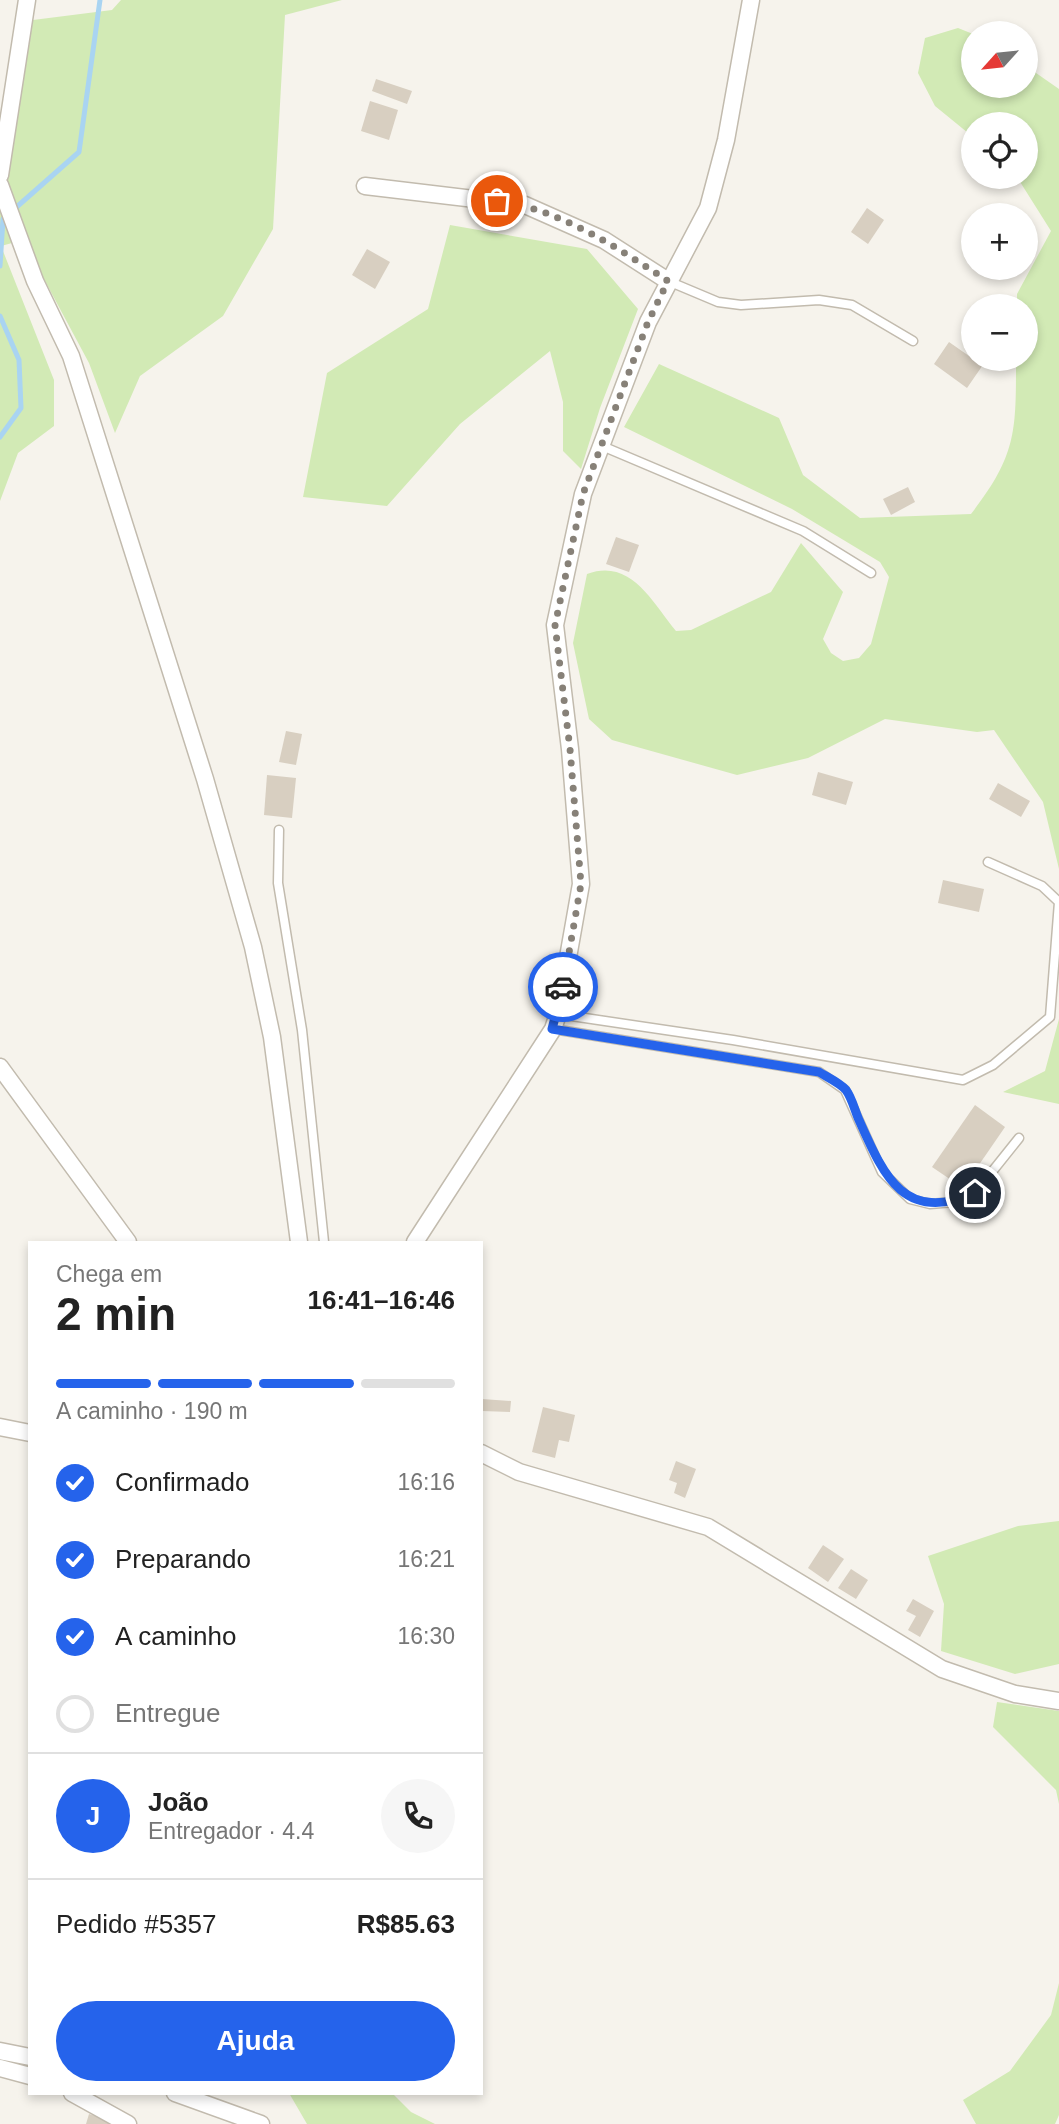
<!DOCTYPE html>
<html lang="pt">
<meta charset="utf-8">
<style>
:root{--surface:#fff;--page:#f6f6f6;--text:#222;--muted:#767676;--line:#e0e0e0;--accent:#2563eb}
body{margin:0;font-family:Arial,sans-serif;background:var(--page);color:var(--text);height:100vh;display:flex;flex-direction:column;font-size:26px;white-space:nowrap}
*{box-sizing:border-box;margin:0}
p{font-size:23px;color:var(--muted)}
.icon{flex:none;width:38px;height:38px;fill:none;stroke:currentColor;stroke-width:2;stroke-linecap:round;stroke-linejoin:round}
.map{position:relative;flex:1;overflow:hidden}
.sheet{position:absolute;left:28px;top:1241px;width:455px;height:854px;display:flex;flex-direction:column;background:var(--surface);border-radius:0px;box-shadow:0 4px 10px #0003}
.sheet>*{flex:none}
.needle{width:46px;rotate:243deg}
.buttons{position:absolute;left:961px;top:21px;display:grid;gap:14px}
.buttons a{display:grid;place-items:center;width:77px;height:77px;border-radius:50%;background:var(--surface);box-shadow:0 4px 10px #0003;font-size:35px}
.pin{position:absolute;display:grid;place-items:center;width:60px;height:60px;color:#fff;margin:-30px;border:4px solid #fff;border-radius:50%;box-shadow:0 2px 7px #0007}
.courier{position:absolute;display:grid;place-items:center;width:70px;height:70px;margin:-35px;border:5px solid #2563eb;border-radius:50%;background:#fff;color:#222;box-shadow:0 2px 9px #0007}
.summary em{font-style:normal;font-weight:600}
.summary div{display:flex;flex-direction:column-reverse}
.summary{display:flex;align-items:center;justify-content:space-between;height:119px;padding:0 28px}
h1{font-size:46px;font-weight:600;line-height:52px}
.bar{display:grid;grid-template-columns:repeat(4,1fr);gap:10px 7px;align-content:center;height:84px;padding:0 28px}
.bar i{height:9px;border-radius:5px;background:var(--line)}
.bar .active{background:var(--accent)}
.bar p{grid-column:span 4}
.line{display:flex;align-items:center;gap:18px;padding:0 28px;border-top:2px solid var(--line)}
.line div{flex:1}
.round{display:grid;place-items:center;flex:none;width:74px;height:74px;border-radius:37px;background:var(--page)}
ol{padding:0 28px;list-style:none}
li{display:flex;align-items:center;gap:21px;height:77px}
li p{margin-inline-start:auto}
li .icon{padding:7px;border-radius:50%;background:var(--accent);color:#fff;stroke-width:4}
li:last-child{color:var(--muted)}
li i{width:38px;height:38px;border:4px solid var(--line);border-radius:50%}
.action{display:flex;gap:14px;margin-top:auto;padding:14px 28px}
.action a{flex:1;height:80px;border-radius:42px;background:var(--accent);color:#fff;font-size:28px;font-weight:600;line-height:80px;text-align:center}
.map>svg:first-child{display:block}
.green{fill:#d2eab5}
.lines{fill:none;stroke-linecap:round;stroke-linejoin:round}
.stream{stroke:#a9d4f2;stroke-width:5}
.building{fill:#d8cfc1}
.service-casing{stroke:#c2bbae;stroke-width:11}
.minor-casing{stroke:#c2bbae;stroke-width:19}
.service{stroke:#fff;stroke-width:8}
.minor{stroke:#fff;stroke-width:16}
.done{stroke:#878178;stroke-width:7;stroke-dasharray:0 12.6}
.route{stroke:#2563eb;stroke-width:9}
</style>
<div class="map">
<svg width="1059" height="2124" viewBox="0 0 1059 2124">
<rect width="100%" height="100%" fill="#f6f3ec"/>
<!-- green -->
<g class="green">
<path d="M 121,0 L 342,0 L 285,15 L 273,229 L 223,316 L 140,376 L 115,433 L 89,363 L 23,240 L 1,246 L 54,380 L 54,426 L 18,453 L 0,501 L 0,180 L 5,181 L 33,20 L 112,10 Z"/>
<path d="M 958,28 L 973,34 L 973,86 L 1026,86 L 1026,66 L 1059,89 L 1059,869 L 1043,802 L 994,730 L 977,732 L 885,719 L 808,758 L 737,775 L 612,740 L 589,719 L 573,643 L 587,574 C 631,558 652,602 676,631 L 691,630 L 771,592 L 801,543 L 843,592 L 823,639 L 831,653 L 843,661 L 859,658 L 871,644 L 889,577 L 880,562 L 792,509 L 624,427 L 659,364 L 779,418 L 803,475 L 860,518 L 971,514 C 1017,455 1016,431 1016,359 L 1026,359 L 1026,306 L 1017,306 L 1017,294 L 1051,231 L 1017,177 L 1026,177 L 1026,124 L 973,124 L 973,137 L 935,106 L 918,73 L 925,38 Z"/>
<path d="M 450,225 L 587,249 L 638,309 L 600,408 L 581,469 L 563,451 L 563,402 L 550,351 L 460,424 L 387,506 L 303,497 L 327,373 L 428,309 Z"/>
<path d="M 1059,1019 L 1059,1104 L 1003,1092 L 1045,1071 Z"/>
<path d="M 1059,1521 L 1059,1664 L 1015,1674 L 941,1651 L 944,1604 L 928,1556 L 1018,1526 Z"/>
<path d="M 997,1702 L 1059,1711 L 1059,1804 L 1056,1790 L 993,1727 Z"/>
<path d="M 1059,1983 L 1059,2115 L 1055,2124 L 976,2124 L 963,2100 L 1010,2071 L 1051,2015 Z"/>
<path d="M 289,2093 L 392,2093 L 411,2112 L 435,2124 L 307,2124 Z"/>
</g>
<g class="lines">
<!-- stream -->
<g class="stream">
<path d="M 0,266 L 3,219 L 79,152 L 100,0"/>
<path d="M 0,316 L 19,360 L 21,408 L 0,437"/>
</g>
</g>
<!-- building -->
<g class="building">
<path d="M 376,79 L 412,91 L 407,104 L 372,91 Z"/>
<path d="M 370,101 L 398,110 L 389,140 L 361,131 Z"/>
<path d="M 867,208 L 884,220 L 868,244 L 851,232 Z"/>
<path d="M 367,249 L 390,262 L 375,289 L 352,275 Z"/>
<path d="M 949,342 L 969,356 L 973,351 L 973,359 L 987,359 L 967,388 L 934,364 Z"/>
<path d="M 908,487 L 915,502 L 891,515 L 883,499 Z"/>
<path d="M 616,537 L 639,545 L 629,572 L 606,564 Z"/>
<path d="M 286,731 L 302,734 L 296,765 L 279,762 Z"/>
<path d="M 818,772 L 853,782 L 846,805 L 812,795 Z"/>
<path d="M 267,775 L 296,778 L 292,818 L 264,815 Z"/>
<path d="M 998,783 L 1030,801 L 1021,817 L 989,799 Z"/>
<path d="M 943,880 L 984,889 L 979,912 L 938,903 Z"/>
<path d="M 975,1105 L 1005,1127 L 963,1188 L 932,1167 Z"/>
<path d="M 482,1399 L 511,1401 L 510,1412 L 482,1411 Z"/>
<path d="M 543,1407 L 575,1415 L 569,1442 L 559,1440 L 555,1458 L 532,1452 Z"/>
<path d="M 676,1461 L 696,1469 L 685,1498 L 674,1493 L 677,1483 L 669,1480 Z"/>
<path d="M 823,1545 L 844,1559 L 828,1582 L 808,1568 Z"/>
<path d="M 851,1569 L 868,1580 L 856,1599 L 838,1588 Z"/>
<path d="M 913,1599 L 934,1611 L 920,1637 L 908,1630 L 916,1616 L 906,1611 Z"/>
<path d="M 89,2114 L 118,2123 L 118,2124 L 86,2124 Z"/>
</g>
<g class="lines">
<defs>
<g id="service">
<path d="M 668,281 L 718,302 L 741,305 L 819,300 L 852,305 L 913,341"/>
<path d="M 602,446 L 803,531 L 871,573"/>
<path d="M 279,830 L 278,883 L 302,1030 L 324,1242"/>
<path d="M 558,1014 L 733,1040 L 963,1080 L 993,1065 L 1050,1017 L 1059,902 L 1042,886 L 988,862"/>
<path d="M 553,1029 L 819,1072 L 845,1090 L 882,1172 L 910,1199 L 930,1204 L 954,1202 L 975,1193 L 1019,1138"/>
</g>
<g id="minor">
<path d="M 0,175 L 27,0"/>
<path d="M 0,185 L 35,281 L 71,356 L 205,779 L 253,947 L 272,1037 L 299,1242"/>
<path d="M 365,186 L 525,205 L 604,240 L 668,281"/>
<path d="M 0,1067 L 128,1242"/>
<path d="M 415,1242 L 553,1029 L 558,1014 L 581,884 L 570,749 L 555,625 L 583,494 L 648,322 L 708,208 L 726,140 L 751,0"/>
<path d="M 0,1427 L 30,1433"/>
<path d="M 481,1453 L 519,1472 L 708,1527 L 942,1669 L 1015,1694 L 1059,1701"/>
<path d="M 0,2051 L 30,2057"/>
<path d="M 0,2068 L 30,2076"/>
<path d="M 72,2093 L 128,2124"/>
<path d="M 175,2093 L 261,2124"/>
</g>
</defs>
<!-- service casing -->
<use href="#service" class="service-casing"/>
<!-- minor casing -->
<use href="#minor" class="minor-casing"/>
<!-- service -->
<use href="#service" class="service"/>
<!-- minor -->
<use href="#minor" class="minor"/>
</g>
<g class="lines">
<!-- done -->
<path class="done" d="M 497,201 C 560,209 616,247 668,281 L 648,322 L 583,494 L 555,625 L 570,749 L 581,884 L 563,987"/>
<!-- route -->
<path class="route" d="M 563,987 L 552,1029 L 819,1072 C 827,1077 840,1083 846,1090 C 852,1098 855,1111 859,1120 C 884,1176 904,1224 975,1193"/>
</g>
</svg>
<div class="buttons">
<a><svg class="needle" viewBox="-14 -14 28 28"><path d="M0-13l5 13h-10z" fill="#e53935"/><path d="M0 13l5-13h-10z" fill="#767676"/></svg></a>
<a><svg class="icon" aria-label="locate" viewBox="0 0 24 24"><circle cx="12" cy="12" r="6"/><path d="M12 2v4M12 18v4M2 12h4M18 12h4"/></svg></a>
<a>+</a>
<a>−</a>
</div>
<div class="pin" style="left:497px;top:201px;background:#ea580c"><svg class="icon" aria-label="bag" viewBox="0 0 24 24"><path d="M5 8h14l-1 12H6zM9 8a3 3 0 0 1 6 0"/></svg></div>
<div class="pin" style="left:975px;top:1193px;background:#1f2937"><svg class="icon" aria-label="home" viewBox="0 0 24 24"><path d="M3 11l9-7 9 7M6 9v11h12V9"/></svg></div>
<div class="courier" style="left:563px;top:987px"><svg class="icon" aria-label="car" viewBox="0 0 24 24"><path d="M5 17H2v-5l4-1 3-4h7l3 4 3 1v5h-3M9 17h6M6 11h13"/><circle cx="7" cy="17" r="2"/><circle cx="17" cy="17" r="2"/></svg></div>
<section class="sheet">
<div class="summary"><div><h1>2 min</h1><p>Chega em</p></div><em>16:41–16:46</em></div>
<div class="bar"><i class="active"></i><i class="active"></i><i class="active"></i><i></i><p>A caminho · 190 m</p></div>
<ol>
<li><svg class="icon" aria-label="check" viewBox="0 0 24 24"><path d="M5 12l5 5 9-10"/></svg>Confirmado<p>16:16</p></li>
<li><svg class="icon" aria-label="check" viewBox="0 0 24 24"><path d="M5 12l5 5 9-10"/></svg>Preparando<p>16:21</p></li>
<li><svg class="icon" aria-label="check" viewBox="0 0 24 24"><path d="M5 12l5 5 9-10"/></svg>A caminho<p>16:30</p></li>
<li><i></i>Entregue</li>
</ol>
<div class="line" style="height:126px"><b class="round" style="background:var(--accent);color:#fff">J</b><div><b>João</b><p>Entregador · 4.4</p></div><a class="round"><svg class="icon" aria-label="phone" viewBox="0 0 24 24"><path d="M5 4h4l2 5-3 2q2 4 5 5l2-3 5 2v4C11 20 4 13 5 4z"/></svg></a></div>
<div class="line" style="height:91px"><div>Pedido #5357</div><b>R$85.63</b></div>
<div class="action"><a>Ajuda</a></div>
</section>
</div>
